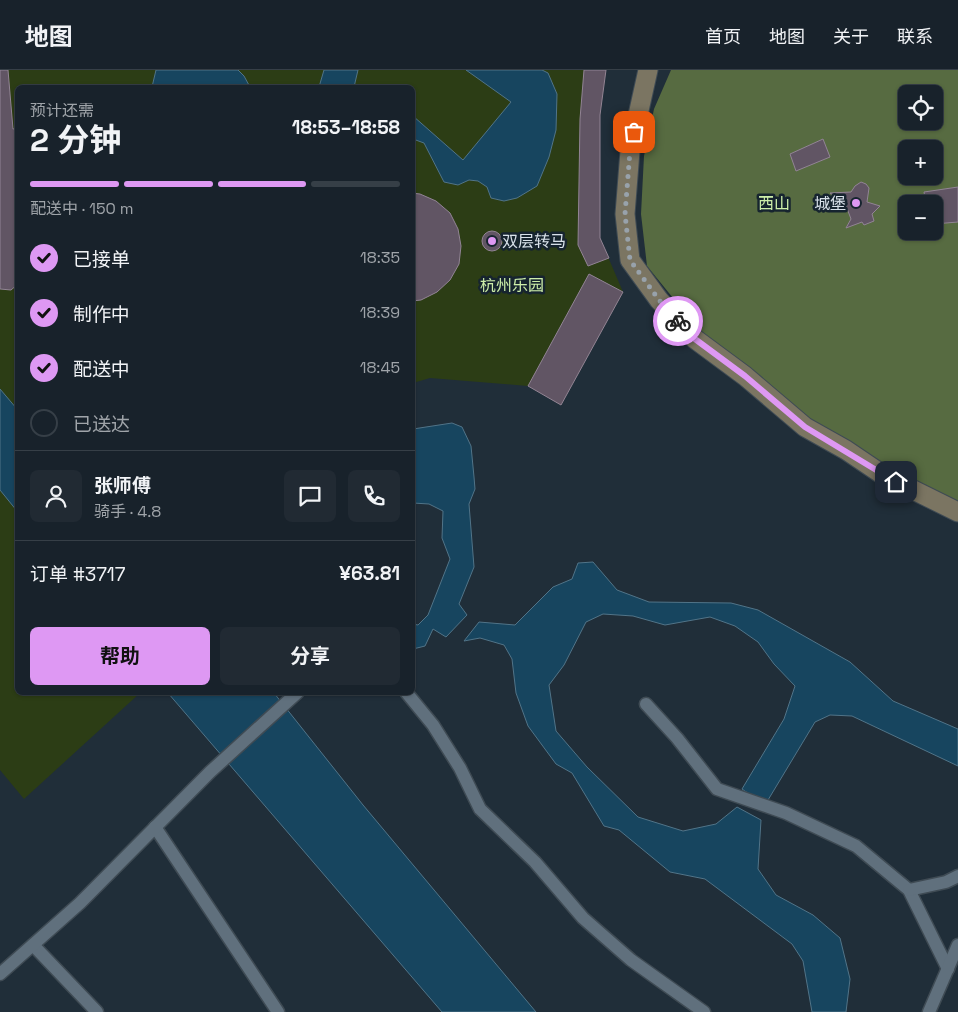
<!DOCTYPE html>
<html lang="zh">
<meta charset="utf-8">
<style>
:root{--surface:#18222b;--page:#212a33;--text:#f1f3f6;--muted:#9fa4a9;--line:#363f47;--accent:#de98f3}
body{margin:0;font-family:"Space Grotesk","Noto Sans SC",sans-serif;background:var(--page);color:var(--text);height:100vh;display:flex;flex-direction:column;font-size:19px;white-space:nowrap}
*{box-sizing:border-box;margin:0}
p{font-size:16px;color:var(--muted)}
.icon{flex:none;width:28px;height:28px;fill:none;stroke:currentColor;stroke-width:2;stroke-linecap:round;stroke-linejoin:round}
.map{position:relative;flex:1;overflow:hidden}
.panel{position:absolute;left:15px;top:15px;width:400px;height:610px;display:flex;flex-direction:column;background:var(--surface);border-radius:8px;box-shadow:0 1px 4px #0004,0 0 0 1px var(--line)}
.panel>*{flex:none}
.controls{position:absolute;left:898px;top:15px;display:grid;gap:10px}
.controls a{display:grid;place-items:center;width:45px;height:45px;border-radius:8px;background:var(--surface);box-shadow:0 1px 4px #0004,0 0 0 1px var(--line);font-size:25px}
.pin{position:absolute;display:grid;place-items:center;width:42px;height:42px;color:#fff;margin:-21px;border-radius:10px;box-shadow:0 2px 8px #0006}
.courier{position:absolute;display:grid;place-items:center;width:50px;height:50px;margin:-25px;border:4px solid #de98f3;border-radius:50%;background:#fff;color:#222;box-shadow:0 1px 6px #0007}
.headline em{font-style:normal;font-weight:700}
.headline div{display:flex;flex-direction:column-reverse}
.headline{display:flex;align-items:center;justify-content:space-between;height:85px;padding:0 15px}
h1{font-size:32px;font-weight:700;line-height:38px}
.bar{display:grid;grid-template-columns:repeat(4,1fr);gap:8px 5px;align-content:center;height:60px;padding:0 15px}
.bar i{height:6px;border-radius:4px;background:var(--line)}
.bar .active{background:var(--accent)}
.bar p{grid-column:span 4}
.line{display:flex;align-items:center;gap:12px;padding:0 15px;border-top:1px solid var(--line)}
.line div{flex:1}
.round{display:grid;place-items:center;flex:none;width:52px;height:52px;border-radius:8px;background:var(--page)}
ol{padding:0 15px;list-style:none}
li{display:flex;align-items:center;gap:15px;height:55px}
li p{margin-inline-start:auto}
li .icon{padding:5px;border-radius:50%;background:var(--accent);color:#111;stroke-width:4}
li:last-child{color:var(--muted)}
li i{width:28px;height:28px;border:2px solid var(--line);border-radius:50%}
.primary-button{display:flex;gap:10px;margin-top:auto;padding:10px 15px}
.primary-button a{flex:1;height:58px;border-radius:8px;background:var(--accent);color:#111;font-size:20px;font-weight:700;line-height:58px;text-align:center}
.primary-button a+a{background:var(--page);color:var(--text)}
header{display:flex;align-items:center;gap:30px;box-sizing:border-box;height:70px;padding:0 25px;background:var(--surface);border-bottom:1px solid var(--line)}
header strong{font-size:24px}
nav{display:flex;gap:28px;margin-inline-start:auto;font-size:18px}
.map>svg:first-child{display:block}
.green{fill:#2c3d15}
.forest{fill:#576b41;fill-rule:evenodd}
.water{fill:#17455f;stroke:#517488}
.building{fill:#615564;stroke:#928495}
.lines{fill:none;stroke-linecap:round;stroke-linejoin:round}
.street-casing{stroke:#3f4b54;stroke-width:15}
.secondary-casing{stroke:#3f4b54;stroke-width:21}
.street{stroke:#60707d;stroke-width:12}
.secondary{stroke:#7b7562;stroke-width:19}
.done{stroke:#98a2ab;stroke-width:5;stroke-dasharray:0 9}
.route{stroke:#de98f3;stroke-width:6}
.poi-dot{fill:#de98f3;stroke:#16242f;stroke-width:2}
.labels{text-anchor:middle;stroke-width:5;stroke-linejoin:round;paint-order:stroke}
.park-label{font-size:16px;fill:#cdeea9;stroke:#16242f}
.poi-label{font-size:16px;fill:#d8e1e9;stroke:#16242f;text-anchor:end}
</style>
<header>
<strong>地图</strong>
<nav><a>首页</a><a>地图</a><a>关于</a><a>联系</a></nav>
</header>
<div class="map">
<svg width="958" height="942" viewBox="0 0 958 942">
<rect width="100%" height="100%" fill="#202e39"/>
<!-- green -->
<path class="green" d="M 0,0 L 606,0 L 600,45 L 600,168 L 623,222 L 561,335 L 528,316 L 430,308 L 413,313 L 412,18 L 18,18 L 18,622 L 140,623 L 24,729 L 0,700 Z"/>
<!-- forest -->
<path class="forest" d="M 671,0 L 958,0 L 958,432 L 896,404 L 812,351 L 699,260 L 647,196 L 641,144 L 644,86 L 654,39 ZM 906,24 L 934,24 L 934,51 L 906,51 ZM 906,79 L 934,79 L 934,106 L 906,106 ZM 906,134 L 934,134 L 934,161 L 906,161 Z"/>
<!-- water -->
<g class="water">
<path d="M 156,0 L 238,0 L 244,6 L 250,17 L 152,17 Z"/>
<path d="M 324,0 L 358,0 L 354,17 L 319,17 Z"/>
<path d="M 466,0 L 542,0 L 548,3 L 557,24 L 556,60 L 549,87 L 537,116 L 517,128 L 504,131 L 491,128 L 487,117 L 478,111 L 469,110 L 458,115 L 444,112 L 424,73 L 413,69 L 413,46 L 463,90 L 511,32 Z"/>
<path d="M 0,319 L 17,339 L 17,441 L 0,420 Z"/>
<path d="M 452,353 L 462,357 L 471,376 L 474,407 L 475,419 L 469,434 L 474,497 L 459,534 L 467,545 L 446,567 L 433,559 L 425,576 L 413,579 L 413,554 L 418,555 L 428,545 L 450,489 L 442,468 L 443,441 L 429,434 L 413,433 L 413,359 Z"/>
<path d="M 593,492 L 617,520 L 649,532 L 731,533 L 758,540 L 850,592 L 893,631 L 958,659 L 958,696 L 852,646 L 830,645 L 815,652 L 765,735 L 742,719 L 784,649 L 795,616 L 774,594 L 758,572 L 735,556 L 710,547 L 665,555 L 633,546 L 603,544 L 586,552 L 564,595 L 549,615 L 556,661 L 587,697 L 638,747 L 683,761 L 716,754 L 737,737 L 761,750 L 758,799 L 776,825 L 813,845 L 840,868 L 850,909 L 846,942 L 812,942 L 803,891 L 792,874 L 705,809 L 670,802 L 619,760 L 604,756 L 572,703 L 556,694 L 528,656 L 516,623 L 512,589 L 504,575 L 480,568 L 464,571 L 479,552 L 515,555 L 553,517 L 572,509 L 578,493 Z"/>
<path d="M 168,623 L 274,623 L 363,735 L 536,942 L 442,942 Z"/>
</g>
<!-- building -->
<g class="building">
<path d="M 0,0 L 8,0 L 13,59 L 18,58 L 18,214 L 11,220 L 0,219 Z"/>
<path d="M 584,0 L 606,0 L 600,45 L 600,168 L 609,188 L 588,196 L 578,175 L 580,49 Z"/>
<path d="M 823,69 L 830,87 L 796,101 L 790,84 Z"/>
<path d="M 861,112 L 866,114 L 869,118 L 867,132 L 880,136 L 872,144 L 874,151 L 864,155 L 862,152 L 846,158 L 851,149 L 845,133 L 830,123 L 851,122 L 855,116 Z"/>
<path d="M 958,117 L 958,152 L 934,154 L 934,134 L 926,134 L 924,122 Z"/>
<path d="M 412,123 L 420,124 L 436,131 L 450,143 L 458,159 L 461,176 L 459,194 L 450,210 L 437,222 L 421,230 L 412,231 Z"/>
<circle cx="492" cy="171" r="10"/>
<path d="M 589,204 L 623,222 L 561,335 L 528,316 Z"/>
</g>
<g class="lines">
<defs>
<g id="street">
<path d="M 406,622 L 433,655 L 460,698 L 480,739 L 535,792 L 583,848 L 631,890 L 704,942"/>
<path d="M 646,634 L 677,668 L 717,719 L 786,743 L 856,776 L 909,820 L 948,899"/>
<path d="M 155,757 L 278,942"/>
<path d="M 909,820 L 946,812 L 958,806"/>
<path d="M 33,875 L 97,942"/>
<path d="M 0,904 L 80,833 L 210,702 L 298,622"/>
<path d="M 929,942 L 958,875"/>
</g>
<path id="secondary" d="M 648,0 L 630,81 L 625,144 L 630,190 L 659,230 L 695,269 L 745,306 L 805,357 L 846,380 L 883,405 L 958,442"/>
</defs>
<!-- street casing -->
<use href="#street" class="street-casing"/>
<!-- secondary casing -->
<use href="#secondary" class="secondary-casing"/>
<!-- street -->
<use href="#street" class="street"/>
<!-- secondary -->
<use href="#secondary" class="secondary"/>
</g>
<g class="lines">
<!-- done -->
<path class="done" d="M 634,62 L 630,81 L 625,144 L 630,190 L 659,230 L 678,251"/>
<!-- route -->
<path class="route" d="M 678,251 L 695,269 L 745,306 L 805,357 L 896,412"/>
</g>
<!-- markers -->
<g class="poi-dot">
<circle cx="856" cy="133" r="5"/>
<circle cx="492" cy="171" r="5"/>
</g>
<g class="labels">
<!-- park labels -->
<g class="park-label">
<text x="774" y="139">西山</text>
<text x="512" y="221">杭州乐园</text>
</g>
<!-- poi labels -->
<g class="poi-label">
<text x="846" y="139">城堡</text>
<text x="502" y="177" text-anchor="start">双层转马</text>
</g>
</g>
</svg>
<div class="controls">
<a><svg class="icon" aria-label="locate" viewBox="0 0 24 24"><circle cx="12" cy="12" r="6"/><path d="M12 2v4M12 18v4M2 12h4M18 12h4"/></svg></a>
<a>+</a>
<a>−</a>
</div>
<div class="pin" style="left:634px;top:62px;background:#ea580c"><svg class="icon" aria-label="bag" viewBox="0 0 24 24"><path d="M5 8h14l-1 12H6zM9 8a3 3 0 0 1 6 0"/></svg></div>
<div class="pin" style="left:896px;top:412px;background:#1f2937"><svg class="icon" aria-label="home" viewBox="0 0 24 24"><path d="M3 11l9-7 9 7M6 9v11h12V9"/></svg></div>
<div class="courier" style="left:678px;top:251px"><svg class="icon" aria-label="bike" viewBox="0 0 24 24"><circle cx="6" cy="16" r="4"/><circle cx="18" cy="16" r="4"/><path d="M6 16l4-8h5l3 8M10 8l3 8H6M13 5h3"/></svg></div>
<section class="panel">
<div class="headline"><div><h1>2 分钟</h1><p>预计还需</p></div><em>18:53–18:58</em></div>
<div class="bar"><i class="active"></i><i class="active"></i><i class="active"></i><i></i><p>配送中 · 150 m</p></div>
<ol>
<li><svg class="icon" aria-label="check" viewBox="0 0 24 24"><path d="M5 12l5 5 9-10"/></svg>已接单<p>18:35</p></li>
<li><svg class="icon" aria-label="check" viewBox="0 0 24 24"><path d="M5 12l5 5 9-10"/></svg>制作中<p>18:39</p></li>
<li><svg class="icon" aria-label="check" viewBox="0 0 24 24"><path d="M5 12l5 5 9-10"/></svg>配送中<p>18:45</p></li>
<li><i></i>已送达</li>
</ol>
<div class="line" style="height:90px"><a class="round"><svg class="icon" aria-label="person" viewBox="0 0 24 24"><circle cx="12" cy="8" r="4"/><path d="M4 21q1-7 8-7t8 7"/></svg></a><div><b>张师傅</b><p>骑手 · 4.8</p></div><a class="round"><svg class="icon" aria-label="chat" viewBox="0 0 24 24"><path d="M4 5h16v11H9l-5 4z"/></svg></a><a class="round"><svg class="icon" aria-label="phone" viewBox="0 0 24 24"><path d="M5 4h4l2 5-3 2q2 4 5 5l2-3 5 2v4C11 20 4 13 5 4z"/></svg></a></div>
<div class="line" style="height:65px"><div>订单 #3717</div><b>¥63.81</b></div>
<div class="primary-button"><a>帮助</a><a>分享</a></div>
</section>
</div>
